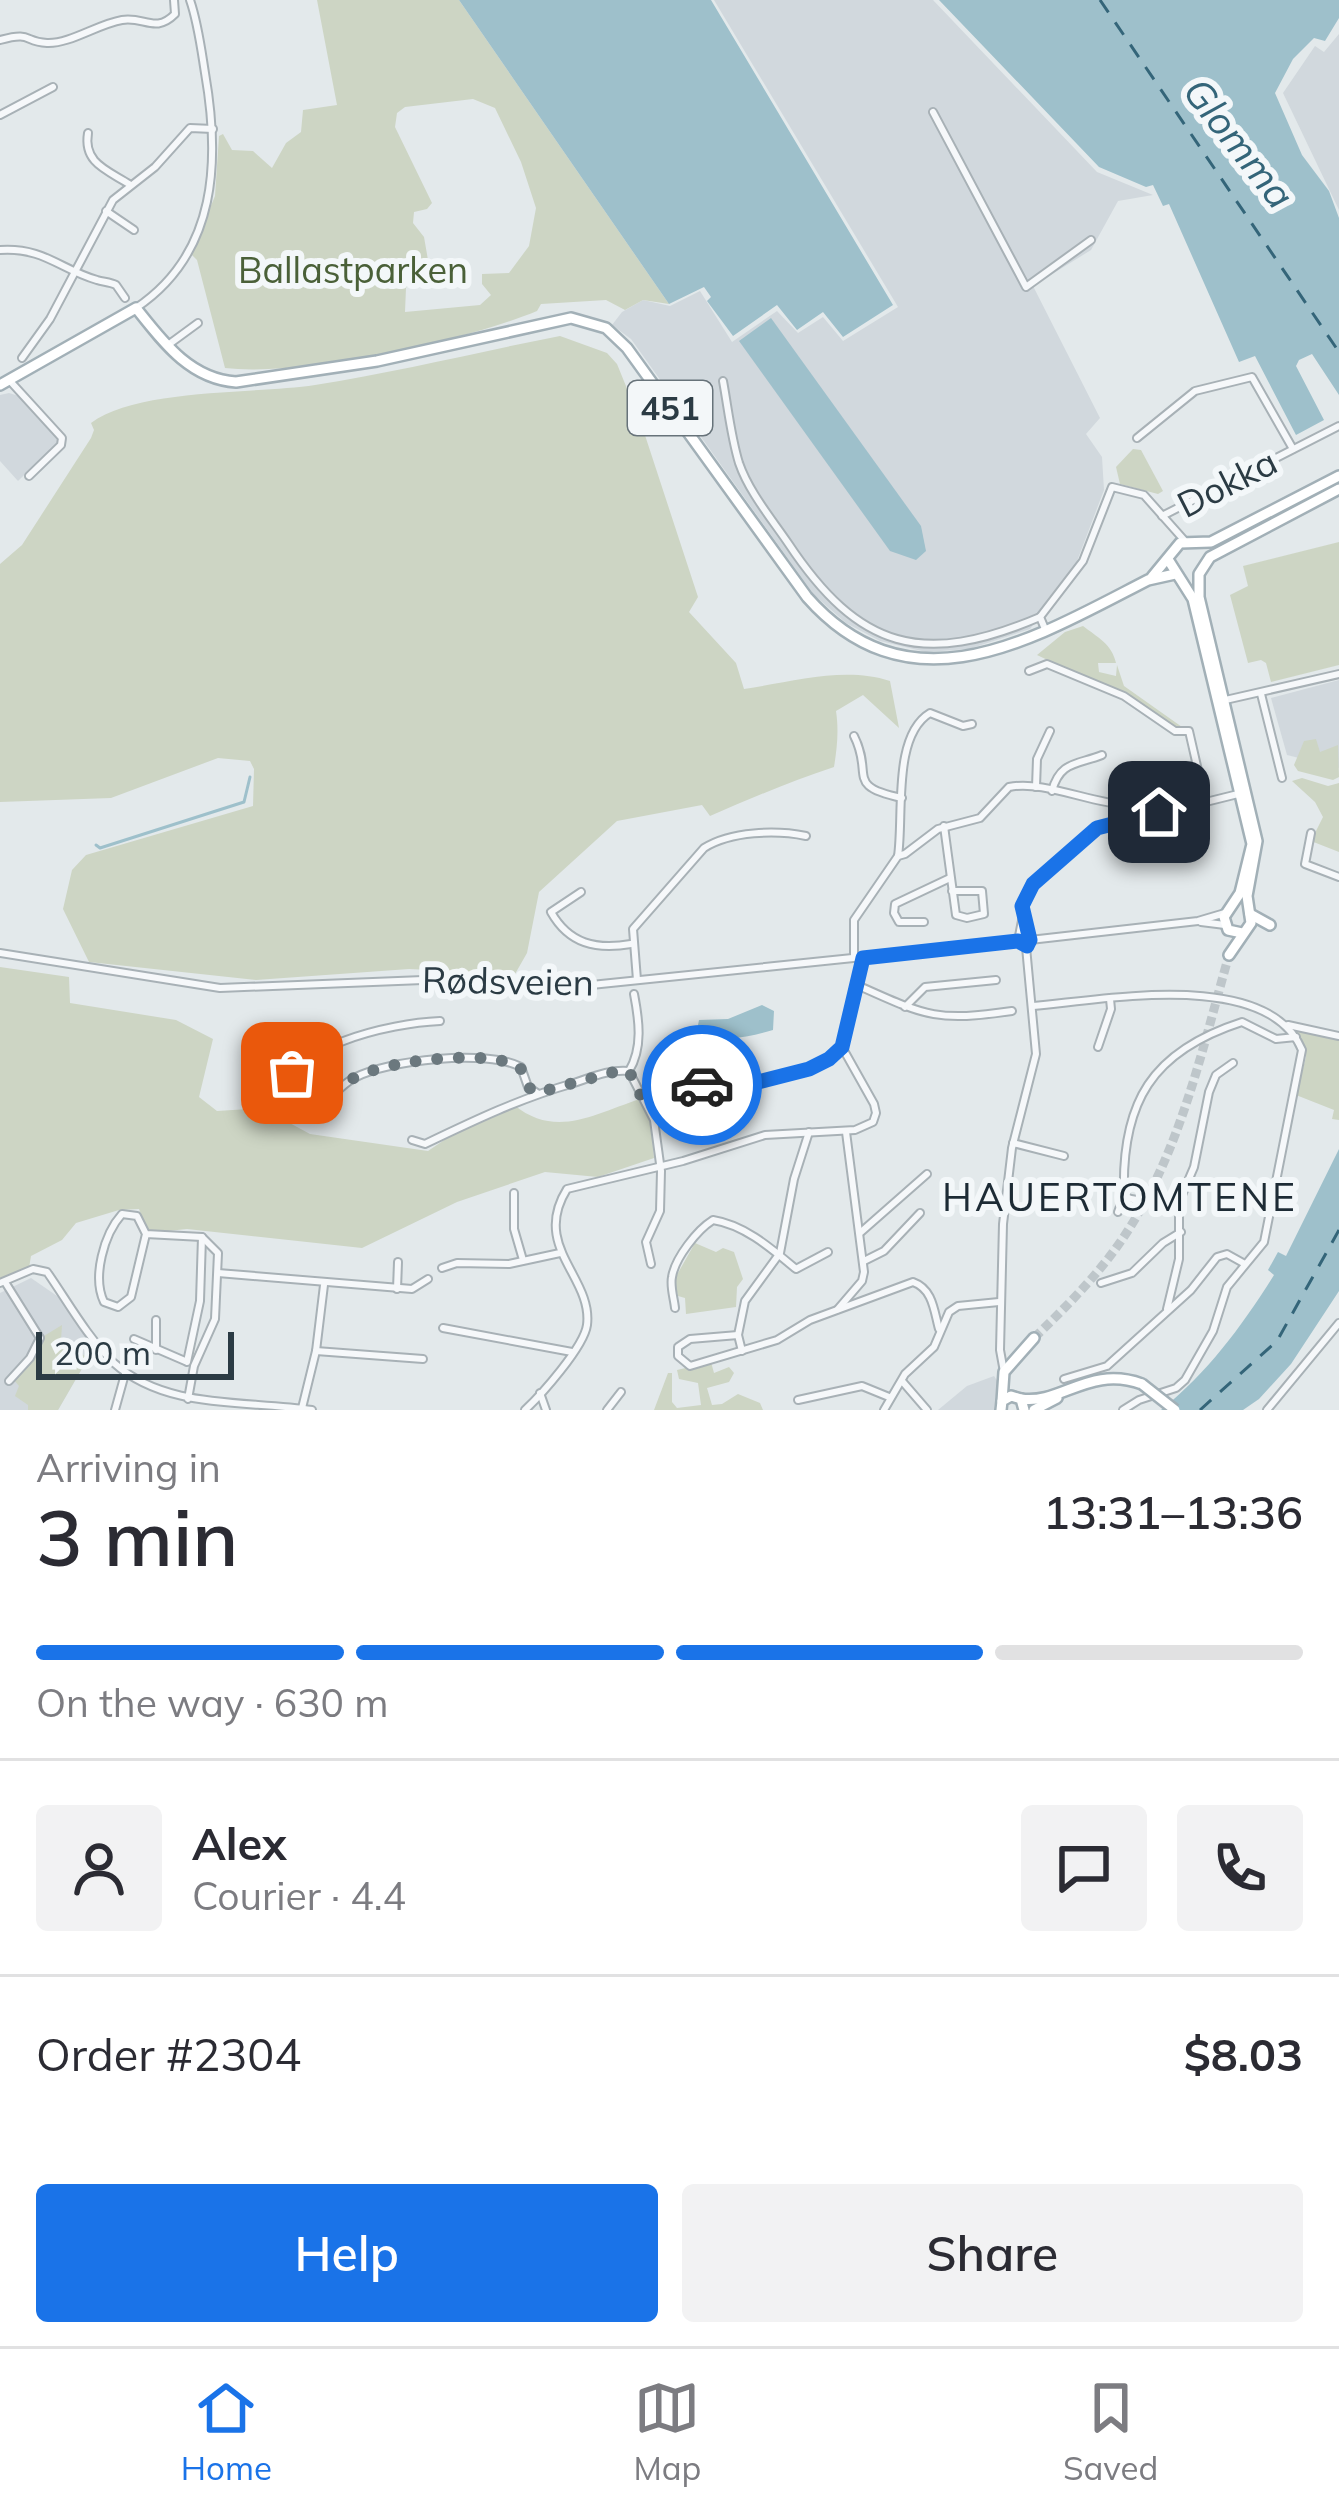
<!DOCTYPE html>
<meta charset="utf-8">
<style>
:root{--surface:#fff;--page:#f2f2f3;--text:#2b2b33;--muted:#7c7c81;--line:#e1e1e2;--accent:#1a73e8}
body{margin:0;font-family:Mulish,sans-serif;background:var(--page);color:var(--text);height:100vh;display:flex;flex-direction:column;font-size:45px;white-space:nowrap}
*{box-sizing:border-box;margin:0}
p{font-size:39px;color:var(--muted)}
.icon{flex:none;width:66px;height:66px;fill:none;stroke:currentColor;stroke-width:2;stroke-linecap:round;stroke-linejoin:round}
.map{position:relative;height:1410px;overflow:hidden}
.details{display:flex;flex-direction:column;background:var(--surface);flex:1}
.details>*{flex:none}
.scale{position:absolute;left:36px;bottom:30px;width:198px;box-sizing:border-box;padding-left:12px;border:6px solid #2b3b44;border-top:0;font-size:33px;line-height:42px;white-space:nowrap;color:#2b3b44;-webkit-text-stroke:9px #f3f7f9;paint-order:stroke}
.pin{position:absolute;display:grid;place-items:center;width:102px;height:102px;color:#fff;margin:-51px;border-radius:24px;box-shadow:0 6px 18px #0006}
.courier{position:absolute;display:grid;place-items:center;width:120px;height:120px;margin:-60px;border:9px solid #1a73e8;border-radius:50%;background:#fff;color:#222;box-shadow:0 3px 15px #0007}
.head em{font-style:normal;font-weight:600}
.head div{display:flex;flex-direction:column-reverse}
.head{display:flex;align-items:center;justify-content:space-between;height:204px;padding:0 36px}
h1{font-size:78px;font-weight:600;line-height:90px}
.bar{display:grid;grid-template-columns:repeat(4,1fr);gap:18px 12px;align-content:center;height:144px;padding:0 36px}
.bar i{height:15px;border-radius:9px;background:var(--line)}
.bar .active{background:var(--accent)}
.bar p{grid-column:span 4}
.line{display:flex;align-items:center;gap:30px;padding:0 36px;border-top:3px solid var(--line)}
.line div{flex:1}
.round{display:grid;place-items:center;flex:none;width:126px;height:126px;border-radius:12px;background:var(--page)}
.button{display:flex;gap:24px;margin-top:auto;padding:24px 36px}
.button a{flex:1;height:138px;border-radius:12px;background:var(--accent);color:#fff;font-size:48px;font-weight:600;line-height:138px;text-align:center}
.button a+a{background:var(--page);color:var(--text)}
.tab-bar{display:flex;justify-content:space-around;align-items:center;height:168px;border-top:3px solid var(--line);background:var(--surface);font-size:33px;color:var(--muted)}
.tab-bar a{display:grid;justify-items:center;gap:6px}
.tab-bar .active{color:var(--accent)}
.map>svg:first-child{display:block}
.built{fill:#d1d8dd}
.green{fill:#cdd5c4;fill-rule:evenodd}
.water{fill:#9ec0cb}
.lines{fill:none;stroke-linecap:round;stroke-linejoin:round}
.stream{stroke:#9ec0cb;stroke-width:3}
.ferry{stroke:#346579;stroke-width:3;stroke-dasharray:15 12;stroke-linecap:butt}
.major-tunnel{stroke:#bec6ca;stroke-width:9;stroke-dasharray:9 4.5;stroke-linecap:butt}
.minor-casing{stroke:#a8b1b6;stroke-width:10}
.major-casing{stroke:#a2b0b7;stroke-width:14}
.minor{stroke:#f6f8fa;stroke-width:6}
.major{stroke:#fff;stroke-width:9}
.major-bridge-casing{stroke:#a2b0b7;stroke-width:14;stroke-linecap:butt}
.major-bridge{stroke:#fff;stroke-width:9}
.done{stroke:#6b787e;stroke-width:12;stroke-dasharray:0 21.6}
.route{stroke:#1a73e8;stroke-width:15}
.labels{text-anchor:middle;stroke-width:12;stroke-linejoin:round;paint-order:stroke}
.shield{fill:#f3f7f9;stroke:#67737a;stroke-width:3}
.shield-label{font-size:33px;font-weight:bold;fill:#2b3b44}
.park-label{font-size:36px;fill:#4a6038;stroke:#f3f7f9}
.street-label{font-size:36px;fill:#2b3b44;stroke:#f3f7f9}
.water-label{font-size:39px;font-style:italic;fill:#346579;stroke:#f3f7f9}
.neighbourhood-label{font-size:39px;letter-spacing:3px;fill:#1d2b35;stroke:#f3f7f9}
</style>
<div class="map">
<svg width="1339" height="1410" viewBox="0 0 1339 1410">
<rect width="100%" height="100%" fill="#e3e9eb"/>
<!-- built -->
<g class="built">
<path d="M 714,0 L 933,0 L 1097,172 L 1153,195 L 1118,201 L 1091,250 L 1033,286 L 1100,418 L 1086,434 L 1102,457 L 1104,490 L 1074,569 L 1030,629 L 969,649 L 926,652 L 880,641 L 846,623 L 814,595 L 631,339 L 612,325 L 622,312 L 643,300 L 670,306 L 700,291 L 732,342 L 777,311 L 798,333 L 823,317 L 843,341 L 898,307 Z"/>
<path d="M 1339,34 L 1339,210 L 1283,93 L 1315,46 L 1324,52 Z"/>
<path d="M 9,393 L 22,397 L 59,441 L 18,481 L 0,461 L 0,395 Z"/>
<path d="M 1339,680 L 1339,768 L 1287,755 L 1271,698 Z"/>
<path d="M 31,1278 L 60,1298 L 94,1348 L 58,1410 L 0,1410 L 0,1293 Z"/>
<path d="M 994,1376 L 998,1382 L 994,1410 L 938,1410 L 967,1386 Z"/>
</g>
<!-- green -->
<g class="green">
<path d="M 317,0 L 459,0 L 669,304 L 643,300 L 625,310 L 606,300 L 541,304 L 537,311 C 464,341 302,377 225,368 L 197,260 L 191,254 L 215,196 L 219,136 L 223,134 L 232,150 L 253,151 L 272,168 L 286,143 L 301,132 L 303,110 L 337,105 ZM 473,99 L 495,108 L 521,162 L 536,208 L 529,246 L 509,273 L 482,274 L 482,284 L 491,295 L 480,305 L 405,312 L 406,288 L 428,260 L 424,237 L 413,223 L 414,212 L 427,209 L 432,203 L 395,127 L 397,113 L 405,107 Z"/>
<path d="M 560,336 L 607,353 L 617,364 L 641,423 L 698,597 L 689,612 L 736,663 L 744,689 C 792,682 844,666 890,681 L 899,728 L 863,695 L 836,711 C 839,730 837,749 834,767 C 792,781 751,798 710,816 L 702,805 L 617,821 L 539,892 L 527,953 L 515,974 L 409,969 L 256,980 L 89,962 L 63,909 L 72,870 L 86,855 L 253,806 L 254,769 L 250,761 L 218,758 L 111,798 L 0,802 L 0,564 L 22,545 L 91,438 L 94,430 L 91,423 C 137,388 256,394 315,385 C 397,372 478,352 560,336 Z"/>
<path d="M 1133,449 L 1141,450 L 1163,491 L 1158,494 L 1120,484 L 1116,467 Z"/>
<path d="M 1339,542 L 1339,665 L 1271,682 L 1266,663 L 1261,660 L 1248,663 L 1230,595 L 1248,586 L 1243,566 Z"/>
<path d="M 1083,626 C 1097,637 1112,644 1116,663 L 1098,663 L 1099,672 L 1116,676 L 1117,665 L 1124,686 L 1182,727 L 1175,728 L 1132,700 L 1037,655 L 1065,632 Z"/>
<path d="M 1316,739 L 1320,752 L 1338,745 L 1339,777 L 1333,780 L 1298,771 L 1294,765 L 1304,741 Z"/>
<path d="M 1302,778 L 1328,786 L 1339,783 L 1339,852 L 1311,841 L 1323,817 L 1315,802 L 1292,781 Z"/>
<path d="M 0,967 L 69,977 L 70,1003 L 176,1020 L 213,1039 L 199,1097 L 217,1111 L 262,1108 L 310,1134 L 428,1151 L 471,1122 L 514,1105 C 556,1139 594,1114 640,1099 L 650,1118 L 654,1158 L 598,1177 L 545,1172 L 457,1202 L 362,1248 L 187,1229 L 148,1233 L 139,1209 L 119,1210 L 76,1223 L 62,1240 L 31,1256 L 29,1268 L 0,1281 Z"/>
<path d="M 1300,1027 L 1325,1037 L 1339,1038 L 1339,1120 L 1332,1119 L 1334,1110 L 1296,1095 L 1306,1057 L 1296,1032 Z"/>
<path d="M 695,1243 L 716,1252 L 723,1248 L 734,1252 L 743,1279 L 737,1287 L 736,1307 L 686,1314 L 685,1298 L 678,1296 L 674,1280 Z"/>
<path d="M 62,1325 L 61,1340 L 88,1358 L 58,1410 L 28,1410 L 28,1405 L 15,1396 L 19,1386 L 14,1380 L 39,1348 L 39,1339 Z"/>
<path d="M 711,1362 L 714,1373 L 729,1367 L 734,1373 L 729,1382 L 707,1388 L 712,1405 L 722,1404 L 738,1394 L 760,1403 L 763,1410 L 654,1410 L 668,1373 L 672,1373 L 672,1402 L 677,1408 L 701,1405 L 698,1383 L 679,1379 L 677,1370 Z"/>
</g>
<!-- water -->
<g class="water">
<path d="M 459,0 L 711,0 L 893,305 L 843,337 L 823,312 L 797,330 L 777,305 L 733,336 L 707,301 L 711,297 L 704,287 L 669,304 Z"/>
<path d="M 939,0 L 1339,0 L 1339,18 L 1325,41 L 1314,38 L 1293,59 L 1275,93 L 1302,155 L 1329,191 L 1339,218 L 1339,395 L 1312,354 L 1299,360 L 1296,366 L 1324,420 L 1296,435 L 1255,356 L 1239,362 L 1169,204 L 1163,206 L 1153,185 L 1146,187 L 1099,167 Z"/>
<path d="M 771,318 L 921,526 L 926,551 L 916,560 L 890,551 L 739,341 Z"/>
<path d="M 762,1005 L 774,1011 L 773,1030 C 749,1037 719,1044 697,1030 L 699,1020 L 728,1019 Z"/>
<path d="M 1339,1149 L 1339,1291 L 1291,1364 L 1259,1399 L 1243,1410 L 1161,1410 C 1209,1371 1241,1327 1274,1275 L 1268,1270 L 1278,1252 L 1286,1256 Z"/>
</g>
<g class="lines">
<!-- stream -->
<path class="stream" d="M 96,845 L 100,848 L 244,802 L 250,777"/>
<!-- ferry -->
<g class="ferry">
<path d="M 1100,0 L 1339,352"/>
<path d="M 1200,1410 L 1277,1341 L 1339,1230"/>
</g>
<!-- major-tunnel -->
<path class="major-tunnel" d="M 1034,1338 C 1066,1307 1096,1277 1121,1241 C 1180,1155 1201,1053 1229,955"/>
<defs>
<g id="minor">
<path d="M 0,40 C 33,31 23,42 47,43 C 70,44 98,24 122,20 C 144,16 155,34 175,14 L 174,0"/>
<path d="M 933,112 L 1026,287 L 1091,240"/>
<path d="M 0,115 L 53,87"/>
<path d="M 88,133 C 83,163 107,170 129,184"/>
<path d="M 106,211 L 134,230"/>
<path d="M 0,250 C 44,247 61,270 97,280 C 103,282 110,282 116,285 L 125,298"/>
<path d="M 136,308 C 218,253 220,159 205,73 C 201,48 198,23 190,0"/>
<path d="M 168,345 L 198,323"/>
<path d="M 22,358 L 50,319 L 113,200 L 155,167 L 190,128 L 213,129"/>
<path d="M 10,381 L 62,438 L 61,445 L 29,476"/>
<path d="M 723,381 C 728,408 731,437 739,463 C 749,492 771,518 788,543 C 859,650 923,667 1040,617"/>
<path d="M 1137,438 L 1195,391 L 1252,377 L 1293,449"/>
<path d="M 1162,516 L 1339,426"/>
<path d="M 1045,629 L 1040,617 L 1083,561 L 1112,487 L 1144,495 L 1184,540"/>
<path d="M 1029,671 L 1047,664 L 1124,696 L 1175,731 L 1189,731 L 1205,801"/>
<path d="M 1261,694 L 1282,778"/>
<path d="M 1221,701 L 1339,674"/>
<path d="M 854,736 C 874,775 844,786 902,798"/>
<path d="M 1036,787 L 1037,759 L 1050,731"/>
<path d="M 1052,791 C 1060,761 1077,765 1102,755"/>
<path d="M 944,826 L 956,915 L 967,918 L 984,914 L 982,891 L 952,891"/>
<path d="M 1311,833 L 1305,864 L 1339,877"/>
<path d="M 898,856 C 904,816 892,736 930,713 L 963,726 L 972,724"/>
<path d="M 581,892 L 551,912 C 569,944 596,950 631,944"/>
<path d="M 924,922 L 899,922 L 894,913 L 895,904 L 950,878"/>
<path d="M 1201,922 L 1225,925"/>
<path d="M 1030,940 L 1198,921 L 1225,913"/>
<path d="M 1018,941 L 1028,890 L 1093,830 L 1242,793"/>
<path d="M 0,953 L 220,988 L 448,979 L 524,988 L 562,988 L 1018,941"/>
<path d="M 854,958 L 854,920 L 898,856 L 905,854 L 938,829 L 980,818 L 1009,787 C 1043,780 1090,803 1127,805 L 1133,818"/>
<path d="M 637,980 L 633,929 L 704,848 C 731,831 776,830 806,836"/>
<path d="M 857,985 C 926,1016 936,1022 1012,1011"/>
<path d="M 1033,1006 C 1104,1000 1268,968 1302,1050 L 1264,1242 L 1227,1287 L 1213,1331 L 1185,1380 L 1176,1388 L 1139,1400 L 1123,1410"/>
<path d="M 905,1007 L 925,987 L 996,980"/>
<path d="M 440,1021 C 392,1023 281,1046 275,1105 C 284,1114 297,1117 309,1113 C 327,1106 337,1087 354,1078 C 388,1060 487,1049 521,1067 L 528,1087 L 537,1093"/>
<path d="M 1288,1025 L 1339,1036"/>
<path d="M 1098,1047 L 1111,1009 L 1110,999"/>
<path d="M 629,1071 C 643,1048 639,1020 634,994"/>
<path d="M 642,1096 C 707,1078 788,1095 842,1047"/>
<path d="M 412,1140 L 425,1144 C 475,1120 521,1098 574,1083 C 592,1077 610,1069 629,1071 L 654,1120 L 661,1171 L 660,1211 L 646,1242 L 651,1264"/>
<path d="M 1013,1143 L 1064,1156"/>
<path d="M 514,1193 L 514,1229 L 523,1260"/>
<path d="M 1179,1202 C 1160,1193 1142,1206 1124,1196 C 1121,1102 1152,1051 1242,1022 L 1276,1039 L 1296,1037"/>
<path d="M 1118,1212 L 1124,1196"/>
<path d="M 861,1232 L 927,1174"/>
<path d="M 146,1234 L 131,1297 L 118,1307 L 104,1302 C 92,1277 104,1234 122,1214 L 137,1216 L 146,1234 L 202,1237 L 218,1253 L 215,1319 L 194,1366 L 188,1399"/>
<path d="M 864,1261 L 884,1251 L 920,1213"/>
<path d="M 442,1268 L 457,1263 L 509,1264 L 560,1253"/>
<path d="M 218,1273 L 412,1289 L 428,1279"/>
<path d="M 5,1282 L 40,1338 L 30,1358 L 9,1381"/>
<path d="M 0,1283 L 33,1269 L 47,1272 C 68,1302 87,1337 114,1363 C 166,1410 246,1400 312,1410"/>
<path d="M 1101,1283 L 1132,1273 L 1163,1243 L 1181,1232"/>
<path d="M 397,1289 L 398,1262"/>
<path d="M 675,1308 C 674,1298 670,1287 672,1277 C 675,1258 697,1230 713,1220 C 745,1225 772,1249 796,1269 L 828,1252"/>
<path d="M 838,1309 L 862,1281 L 864,1272 L 846,1132"/>
<path d="M 1167,1309 L 1179,1259 L 1179,1202 L 1194,1167 L 1209,1092 L 1216,1075 L 1233,1063"/>
<path d="M 156,1320 L 156,1350"/>
<path d="M 443,1328 L 572,1352"/>
<path d="M 738,1335 L 690,1339 L 678,1347 L 678,1356 L 690,1366 L 777,1340 L 810,1320 L 913,1282 C 933,1289 934,1311 939,1329"/>
<path d="M 134,1339 L 185,1361"/>
<path d="M 316,1351 L 423,1359"/>
<path d="M 742,1351 L 738,1335 L 745,1301 L 780,1253 L 794,1179 L 809,1132"/>
<path d="M 187,1362 L 200,1301 L 202,1237"/>
<path d="M 1004,1372 L 1000,1350 L 1003,1224 L 1012,1148 L 1036,1054 L 1026,947"/>
<path d="M 1064,1379 L 1107,1366 L 1191,1290 L 1217,1257 L 1227,1254 L 1245,1264"/>
<path d="M 902,1381 L 927,1410"/>
<path d="M 540,1393 L 546,1410"/>
<path d="M 798,1400 L 862,1386 L 889,1397"/>
<path d="M 302,1408 L 316,1351 L 324,1285"/>
<path d="M 115,1410 L 125,1374"/>
<path d="M 525,1410 C 541,1395 584,1347 587,1325 C 593,1277 531,1247 567,1189 L 683,1161 L 765,1135 L 855,1130 L 873,1122 L 876,1113 L 874,1104 L 842,1047 L 863,958"/>
<path d="M 607,1410 L 621,1392"/>
<path d="M 884,1410 L 905,1374 L 934,1347 L 949,1312 L 958,1306 L 999,1302"/>
<path d="M 1267,1410 L 1339,1323"/>
</g>
<g id="major">
<path d="M 0,385 L 136,308 C 163,342 190,379 236,382 L 377,361 L 571,318 L 606,328 L 627,348 L 807,597 C 911,715 1035,638 1148,580 L 1175,574"/>
<path d="M 1169,561 L 1193,599 L 1252,844 L 1240,893 L 1224,917 L 1228,930 L 1242,933"/>
<path d="M 1152,577 L 1180,543 L 1211,542 L 1339,476"/>
<path d="M 1250,914 L 1270,925"/>
<path d="M 1229,955 L 1251,923 L 1247,896 L 1257,841 L 1199,597 L 1199,574 L 1210,557 L 1339,489"/>
<path d="M 1021,1399 C 1061,1405 1089,1365 1142,1384"/>
<path d="M 1002,1401 L 1004,1372 L 1034,1338"/>
<path d="M 1001,1410 L 1002,1401 L 1011,1396 L 1021,1399 L 1024,1410"/>
<path d="M 1034,1410 L 1057,1398"/>
</g>
</defs>
<!-- minor casing -->
<use href="#minor" class="minor-casing"/>
<!-- major casing -->
<use href="#major" class="major-casing"/>
<!-- minor -->
<use href="#minor" class="minor"/>
<!-- major -->
<use href="#major" class="major"/>
<defs>
<path id="major-bridge" d="M 1142,1384 L 1175,1410"/>
</defs>
<!-- major-bridge casing -->
<use href="#major-bridge" class="major-bridge-casing"/>
<!-- major-bridge -->
<use href="#major-bridge" class="major-bridge"/>
</g>
<g class="lines">
<!-- done -->
<path class="done" d="M 292,1073 L 274,1102 L 281,1111 C 325,1122 328,1087 362,1074 C 398,1060 487,1049 520,1067 L 528,1087 L 537,1093 L 621,1070 L 629,1071 L 641,1096 L 702,1085"/>
<!-- route -->
<path class="route" d="M 702,1085 L 758,1082 L 809,1069 L 829,1059 L 842,1047 L 863,958 L 1018,941 L 1027,946 L 1030,940 L 1022,906 L 1033,884 L 1097,828 L 1159,812"/>
</g>
<g class="labels">
<!-- shield labels -->
<rect class="shield" x="628" y="381" width="84" height="54" rx="9"/>
<g class="shield-label">
<text x="670" y="420">451</text>
</g>
<!-- park labels -->
<g class="park-label">
<text x="353" y="283">Ballastparken</text>
</g>
<!-- street labels -->
<g class="street-label">
<text transform="translate(1227 483) rotate(-27)" y="13">Dokka</text>
<text transform="translate(508 981) rotate(1)" y="13">Rødsveien</text>
</g>
<!-- water labels -->
<g class="water-label">
<text transform="translate(1239 143) rotate(52)" y="14">Glomma</text>
</g>
<!-- neighbourhood labels -->
<g class="neighbourhood-label">
<text x="1120" y="1211">HAUERTOMTENE</text>
</g>
</g>
</svg>
<div class="scale">200 m</div>
<div class="pin" style="left:292px;top:1073px;background:#ea580c"><svg class="icon" aria-label="bag" viewBox="0 0 24 24"><path d="M5 8h14l-1 12H6zM9 8a3 3 0 0 1 6 0"/></svg></div>
<div class="pin" style="left:1159px;top:812px;background:#1f2937"><svg class="icon" aria-label="home" viewBox="0 0 24 24"><path d="M3 11l9-7 9 7M6 9v11h12V9"/></svg></div>
<div class="courier" style="left:702px;top:1085px"><svg class="icon" aria-label="car" viewBox="0 0 24 24"><path d="M5 17H2v-5l4-1 3-4h7l3 4 3 1v5h-3M9 17h6M6 11h13"/><circle cx="7" cy="17" r="2"/><circle cx="17" cy="17" r="2"/></svg></div>
</div>
<section class="details">
<div class="head"><div><h1>3 min</h1><p>Arriving in</p></div><em>13:31–13:36</em></div>
<div class="bar"><i class="active"></i><i class="active"></i><i class="active"></i><i></i><p>On the way · 630 m</p></div>
<div class="line" style="height:216px"><a class="round"><svg class="icon" aria-label="person" viewBox="0 0 24 24"><circle cx="12" cy="8" r="4"/><path d="M4 21q1-7 8-7t8 7"/></svg></a><div><b>Alex</b><p>Courier · 4.4</p></div><a class="round"><svg class="icon" aria-label="chat" viewBox="0 0 24 24"><path d="M4 5h16v11H9l-5 4z"/></svg></a><a class="round"><svg class="icon" aria-label="phone" viewBox="0 0 24 24"><path d="M5 4h4l2 5-3 2q2 4 5 5l2-3 5 2v4C11 20 4 13 5 4z"/></svg></a></div>
<div class="line" style="height:156px"><div>Order #2304</div><b>$8.03</b></div>
<div class="button"><a>Help</a><a>Share</a></div>
</section>
<nav class="tab-bar">
<a class="active"><svg class="icon" aria-label="home" viewBox="0 0 24 24"><path d="M3 11l9-7 9 7M6 9v11h12V9"/></svg>Home</a>
<a><svg class="icon" aria-label="map" viewBox="0 0 24 24"><path d="M3 6l6-2 6 2 6-2v14l-6 2-6-2-6 2zM9 4v14M15 6v14"/></svg>Map</a>
<a><svg class="icon" aria-label="saved" viewBox="0 0 24 24"><path d="M7 4h10v16l-5-4-5 4z"/></svg>Saved</a>
</nav>
